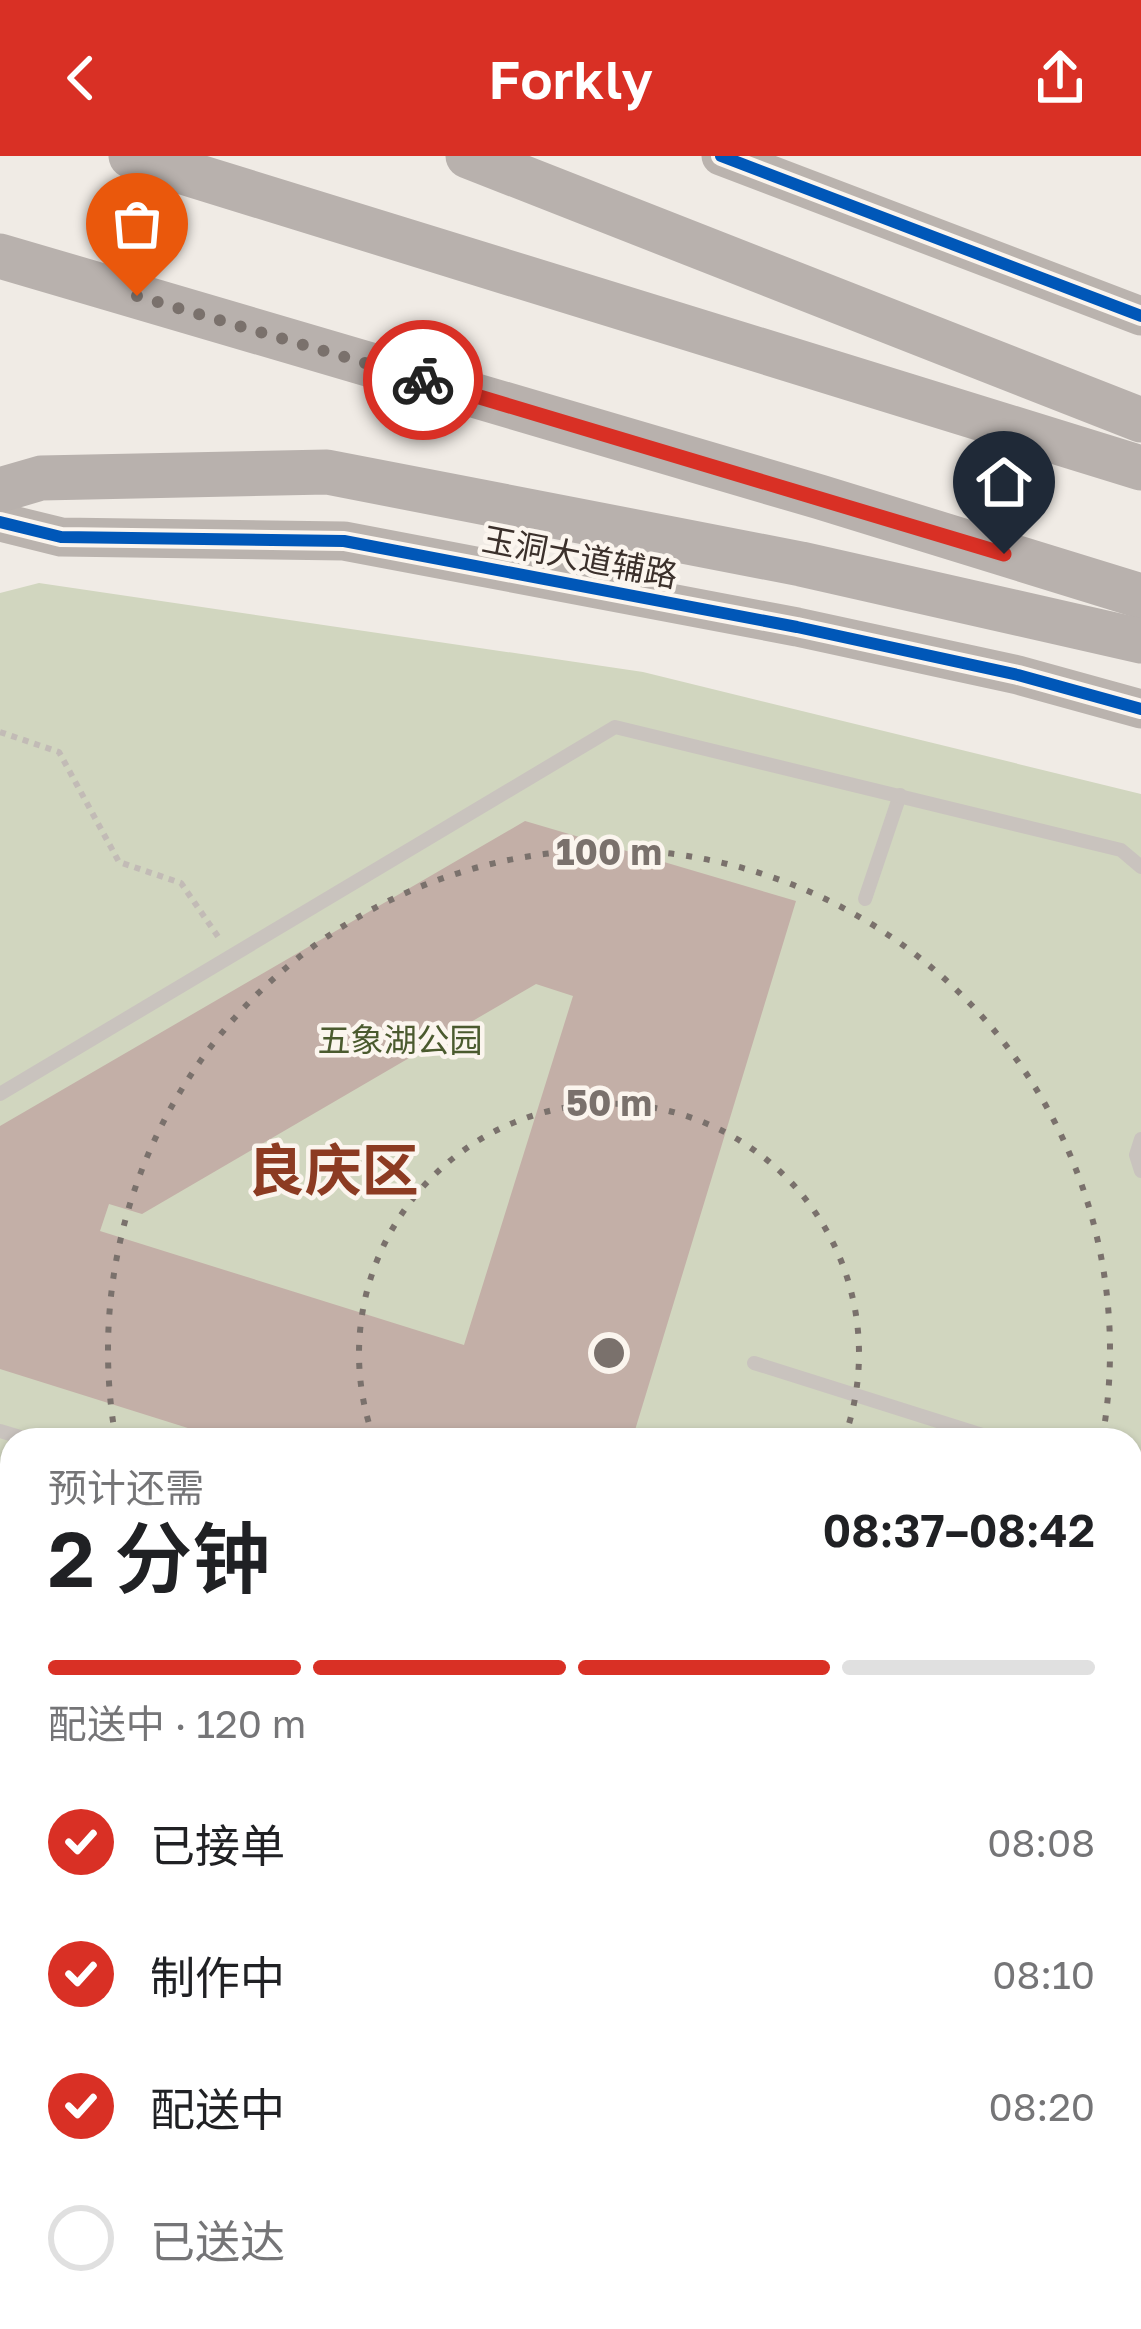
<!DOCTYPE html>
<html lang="zh">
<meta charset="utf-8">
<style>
:root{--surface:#fff;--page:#f2f2f2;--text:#202124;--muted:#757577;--line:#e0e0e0;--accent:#d93025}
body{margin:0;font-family:"Golos Text","Noto Sans SC",sans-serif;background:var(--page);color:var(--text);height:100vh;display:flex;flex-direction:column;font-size:45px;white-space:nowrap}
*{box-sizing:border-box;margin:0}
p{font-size:39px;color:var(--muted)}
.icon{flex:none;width:66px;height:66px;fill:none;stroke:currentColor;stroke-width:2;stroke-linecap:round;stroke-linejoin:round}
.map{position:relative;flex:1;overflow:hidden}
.details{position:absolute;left:0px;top:1272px;width:1143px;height:903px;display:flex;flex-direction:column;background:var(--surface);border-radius:36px 36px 0 0;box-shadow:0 3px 9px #0004}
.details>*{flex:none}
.pin{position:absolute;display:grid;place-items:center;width:102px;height:102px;color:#fff;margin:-123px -51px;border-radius:50% 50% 50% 0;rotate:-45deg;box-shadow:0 0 12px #0007}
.pin .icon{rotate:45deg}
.courier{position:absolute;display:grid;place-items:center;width:120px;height:120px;margin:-60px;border:9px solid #d93025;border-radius:50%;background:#fff;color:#222;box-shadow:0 3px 15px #0007}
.summary em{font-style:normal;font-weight:600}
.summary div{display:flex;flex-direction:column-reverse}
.summary{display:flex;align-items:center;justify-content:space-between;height:204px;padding:0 48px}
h1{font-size:78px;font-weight:600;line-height:90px}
.bar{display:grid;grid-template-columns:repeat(4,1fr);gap:18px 12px;align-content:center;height:144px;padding:0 48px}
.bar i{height:15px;border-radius:9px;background:var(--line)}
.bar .current{background:var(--accent)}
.bar p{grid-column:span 4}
ol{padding:0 48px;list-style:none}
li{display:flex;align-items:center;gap:36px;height:132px}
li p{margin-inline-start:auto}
li .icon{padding:12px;border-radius:50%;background:var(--accent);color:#fff;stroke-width:4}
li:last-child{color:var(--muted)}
li i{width:66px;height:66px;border:6px solid var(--line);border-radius:50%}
header{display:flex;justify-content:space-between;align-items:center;height:156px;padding:0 48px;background:var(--accent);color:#fff;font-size:54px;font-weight:600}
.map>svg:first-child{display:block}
.green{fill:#d1d6bf;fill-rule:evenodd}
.building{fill:#c3afa7;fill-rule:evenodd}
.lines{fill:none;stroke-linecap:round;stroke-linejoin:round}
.path{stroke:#c2bbb6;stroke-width:6;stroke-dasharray:6 6;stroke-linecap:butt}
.lane{stroke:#c9c3be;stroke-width:14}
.secondary{stroke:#bab3ae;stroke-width:39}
.primary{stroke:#b8b1ad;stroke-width:45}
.cycleway-casing{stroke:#fbf5ee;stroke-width:20}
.cycleway{stroke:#0057b8;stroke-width:12}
.done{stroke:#7a716c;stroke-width:12;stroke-dasharray:0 21.6}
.route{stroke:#d93025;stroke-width:15}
.ring{fill:none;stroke:#7a716c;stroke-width:6;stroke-dasharray:6 12}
.labels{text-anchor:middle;stroke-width:9;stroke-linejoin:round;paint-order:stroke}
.street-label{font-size:33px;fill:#3b302b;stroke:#fbf5ee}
.park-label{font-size:33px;fill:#4a5a2e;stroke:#fbf5ee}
.town-label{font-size:57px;font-weight:bold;fill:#8c3b22;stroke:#fbf5ee}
.centre{fill:#7a716c;stroke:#fbf5ee;stroke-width:6}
.ring-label{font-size:36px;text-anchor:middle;font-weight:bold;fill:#7a716c;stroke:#fbf5ee;stroke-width:9;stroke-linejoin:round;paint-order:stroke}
</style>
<header><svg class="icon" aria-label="back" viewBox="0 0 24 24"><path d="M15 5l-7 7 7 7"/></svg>Forkly<svg class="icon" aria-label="share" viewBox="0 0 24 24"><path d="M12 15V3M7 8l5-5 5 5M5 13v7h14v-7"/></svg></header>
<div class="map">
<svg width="1141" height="2173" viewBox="0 0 1141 2173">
<rect width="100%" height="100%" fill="#f0ebe5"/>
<!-- green -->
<path class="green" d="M 39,427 L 643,516 L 1141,638 L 1141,2173 L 0,2173 L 0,437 ZM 12,1284 L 1131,1284 L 1131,2163 L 12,2163 Z"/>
<!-- building -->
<path class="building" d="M 525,665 L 796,745 L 632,1284 L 226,1284 L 0,1213 L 0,970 ZM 536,828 L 573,840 L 464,1189 L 100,1075 L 109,1048 L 142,1058 Z"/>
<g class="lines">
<!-- path -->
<g class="path">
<path d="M 0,576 L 59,596 L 119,706 L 181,727 L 219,782"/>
<path d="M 0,1975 L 12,1977"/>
<path d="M 0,2074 L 12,2044"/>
<path d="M 242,2163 L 254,2173"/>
<path d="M 543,2163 L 548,2173"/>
<path d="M 1093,2163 L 1104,2173"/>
<path d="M 758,2173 L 809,2163"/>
</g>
<!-- lane -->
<g class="lane">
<path d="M 865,743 L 900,639"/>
<path d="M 0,938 L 615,571 L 1121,694 L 1141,711"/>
<path d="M 1141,983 L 1136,999 L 1141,1015"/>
<path d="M 754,1207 L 998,1284"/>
<path d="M 0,1275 L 30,1284"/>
<path d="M 1131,1326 L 1141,1329"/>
<path d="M 1131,1562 L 1141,1565"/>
<path d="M 1131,1609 L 1141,1576"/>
</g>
<!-- secondary -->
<g class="secondary">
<path d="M 721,0 L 1141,160"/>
<path d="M 0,366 L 61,381 L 344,385 L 797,471 L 1018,519 L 1141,553"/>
</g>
<!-- primary -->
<g class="primary">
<path d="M 131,0 L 1141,312"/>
<path d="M 468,0 L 1141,264"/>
<path d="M 0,100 L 820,341 L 1141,440"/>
<path d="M 0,334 L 41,322 L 327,316 L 801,408 L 1141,485"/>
</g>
<defs>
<g id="cycleway">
<path d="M 721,0 L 1141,160"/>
<path d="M 0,366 L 61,381 L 344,385 L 797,471 L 1018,519 L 1141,553"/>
</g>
</defs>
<!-- cycleway casing -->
<use href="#cycleway" class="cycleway-casing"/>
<!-- cycleway -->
<use href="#cycleway" class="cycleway"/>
</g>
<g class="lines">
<!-- done -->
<path class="done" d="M 137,140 L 423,224"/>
<!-- route -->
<path class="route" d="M 423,224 L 1004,398"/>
</g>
<!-- distance rings -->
<g class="ring">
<path d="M374 1283A250 250 0 1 1 844 1283"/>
<path d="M116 1284A501 501 0 1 1 1102 1284"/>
</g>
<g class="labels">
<!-- street labels -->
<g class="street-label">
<text transform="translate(580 401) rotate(11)" y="12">玉洞大道辅路</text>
</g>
<!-- park labels -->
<g class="park-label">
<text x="400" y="896">五象湖公园</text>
</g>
<!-- town labels -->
<g class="town-label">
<text x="333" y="1035">良庆区</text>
</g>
</g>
<circle cx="609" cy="1197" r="18" class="centre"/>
<g class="ring-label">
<text x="609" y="709">100 m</text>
<text x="609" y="960">50 m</text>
</g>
</svg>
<div class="pin" style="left:137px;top:140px;background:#ea580c"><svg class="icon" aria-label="bag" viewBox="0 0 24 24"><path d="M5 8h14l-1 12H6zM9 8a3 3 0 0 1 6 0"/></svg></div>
<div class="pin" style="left:1004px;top:398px;background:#1f2937"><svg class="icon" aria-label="home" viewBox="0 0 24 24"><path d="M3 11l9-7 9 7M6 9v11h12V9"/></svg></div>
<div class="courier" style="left:423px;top:224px"><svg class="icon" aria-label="bike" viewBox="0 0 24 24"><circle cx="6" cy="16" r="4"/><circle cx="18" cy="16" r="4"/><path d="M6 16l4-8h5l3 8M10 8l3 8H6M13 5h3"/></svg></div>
<section class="details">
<div class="summary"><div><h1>2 分钟</h1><p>预计还需</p></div><em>08:37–08:42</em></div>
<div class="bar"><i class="current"></i><i class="current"></i><i class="current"></i><i></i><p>配送中 · 120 m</p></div>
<ol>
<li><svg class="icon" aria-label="check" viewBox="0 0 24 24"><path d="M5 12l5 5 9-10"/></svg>已接单<p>08:08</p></li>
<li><svg class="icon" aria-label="check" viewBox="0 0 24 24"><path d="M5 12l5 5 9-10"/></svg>制作中<p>08:10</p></li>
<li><svg class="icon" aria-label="check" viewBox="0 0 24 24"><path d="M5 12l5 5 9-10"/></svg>配送中<p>08:20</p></li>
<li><i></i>已送达</li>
</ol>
</section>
</div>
